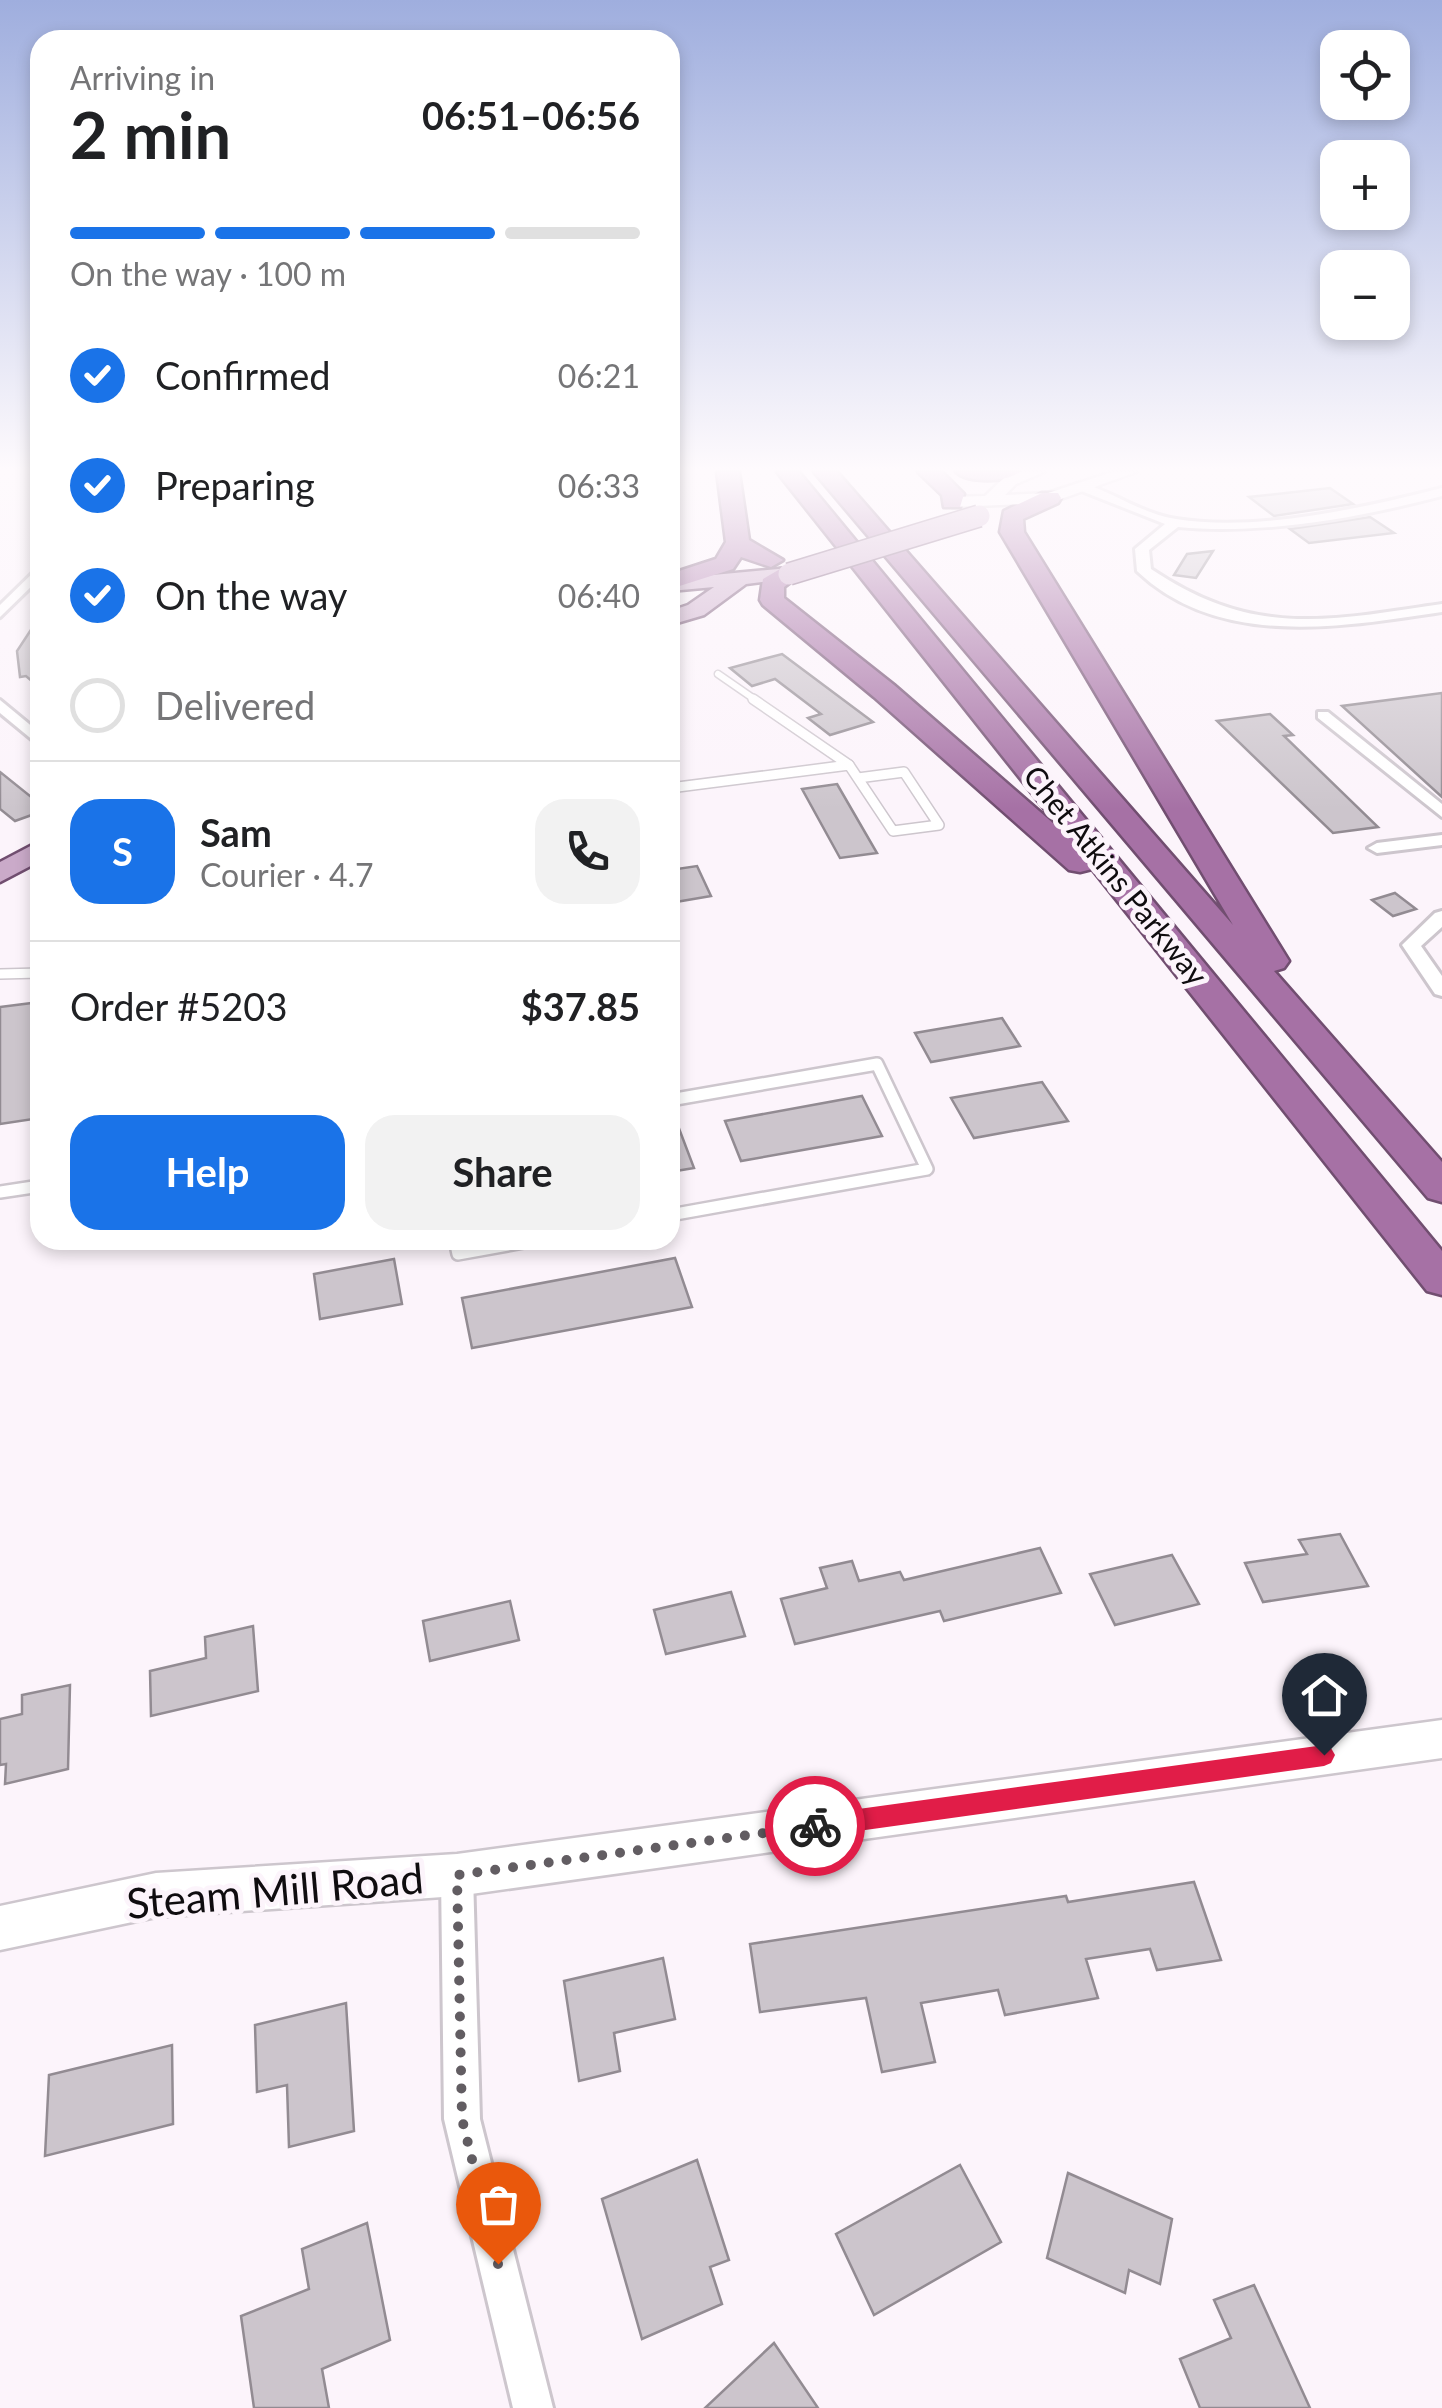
<!DOCTYPE html>
<meta charset="utf-8">
<style>
:root{--surface:#fff;--page:#f2f2f2;--text:#202124;--muted:#757577;--line:#e0e0e0;--accent:#1a73e8}
body{margin:0;font-family:Lato,sans-serif;background:var(--page);color:var(--text);height:100vh;display:flex;flex-direction:column;font-size:38px;white-space:nowrap}
*{box-sizing:border-box;margin:0}
p{font-size:32px;color:var(--muted)}
.icon{flex:none;width:55px;height:55px;fill:none;stroke:currentColor;stroke-width:2;stroke-linecap:round;stroke-linejoin:round}
.map{position:relative;flex:1;overflow:hidden}
.drawer{position:absolute;left:30px;top:30px;width:650px;height:1220px;display:flex;flex-direction:column;background:var(--surface);border-radius:30px;box-shadow:0 5px 15px #0003}
.drawer>*{flex:none}
.fabs{position:absolute;left:1320px;top:30px;display:grid;gap:20px}
.fabs a{display:grid;place-items:center;width:90px;height:90px;border-radius:20px;background:var(--surface);box-shadow:0 5px 15px #0003;font-size:50px}
.pin{position:absolute;display:grid;place-items:center;width:85px;height:85px;color:#fff;margin:-102px -42px;border-radius:50% 50% 50% 0;rotate:-45deg;box-shadow:0 0 10px #0007}
.pin .icon{rotate:45deg}
.courier{position:absolute;display:grid;place-items:center;width:100px;height:100px;margin:-50px;border:8px solid #e11d48;border-radius:50%;background:#fff;color:#222;box-shadow:0 2px 12px #0007}
.head em{font-style:normal;font-weight:700}
.head div{display:flex;flex-direction:column-reverse}
.head{display:flex;align-items:center;justify-content:space-between;height:170px;padding:0 40px}
h1{font-size:65px;font-weight:700;line-height:75px}
.bar{display:grid;grid-template-columns:repeat(4,1fr);gap:15px 10px;align-content:center;height:120px;padding:0 40px}
.bar i{height:12px;border-radius:8px;background:var(--line)}
.bar .active{background:var(--accent)}
.bar p{grid-column:span 4}
.line{display:flex;align-items:center;gap:25px;padding:0 40px;border-top:2px solid var(--line)}
.line div{flex:1}
.round{display:grid;place-items:center;flex:none;width:105px;height:105px;border-radius:30px;background:var(--page)}
ol{padding:0 40px;list-style:none}
li{display:flex;align-items:center;gap:30px;height:110px}
li p{margin-inline-start:auto}
li .icon{padding:10px;border-radius:50%;background:var(--accent);color:#fff;stroke-width:4}
li:last-child{color:var(--muted)}
li i{width:55px;height:55px;border:5px solid var(--line);border-radius:50%}
.cta{display:flex;gap:20px;margin-top:auto;padding:20px 40px}
.cta a{flex:1;height:115px;border-radius:30px;background:var(--accent);color:#fff;font-size:40px;font-weight:700;line-height:115px;text-align:center}
.cta a+a{background:var(--page);color:var(--text)}
.map>svg:first-child{display:block}
.building{fill:#ccc5cc;stroke:#928b92;stroke-width:2.5}
.lines{fill:none;stroke-linecap:round;stroke-linejoin:round}
.lane-far2-casing{stroke:#cdc6cd;stroke-width:9}
.lane-far1-casing{stroke:#cdc6cd;stroke-width:12}
.lane-casing{stroke:#cdc6cd;stroke-width:16}
.street-casing{stroke:#cdc6cd;stroke-width:6}
.secondary-casing{stroke:#cdc6cd;stroke-width:5}
.primary-casing{stroke:#714e70;stroke-width:5}
.highway-casing{stroke:#714e70;stroke-width:5}
.lane-far2{stroke:#fff;stroke-width:6}
.lane-far1{stroke:#fff;stroke-width:9}
.lane{stroke:#fff;stroke-width:11}
.street{fill:#fff;fill-rule:evenodd}
.secondary{fill:#fff;fill-rule:evenodd}
.primary{fill:#caaac9;fill-rule:evenodd}
.highway{fill:#a671a5;fill-rule:evenodd}
.primary-bridge-casing{stroke:#714e70;stroke-width:24;stroke-linecap:butt}
.primary-bridge{stroke:#caaac9;stroke-width:21}
.route{fill:#e11d48}
.done{stroke:#625d62;stroke-width:10;stroke-dasharray:0 18}
.labels{text-anchor:middle;stroke-width:10;stroke-linejoin:round;paint-order:stroke}
.far-street-label{font-size:30px;fill:#0f0c0f;stroke:#fcf4fb}
.near-street-label{font-size:42px;fill:#0f0c0f;stroke:#fcf4fb}
</style>
<div class="map">
<svg width="1442" height="2408" viewBox="0 0 1442 2408">
<rect width="100%" height="100%" fill="#fcf4fb"/>
<!-- building -->
<g class="building">
<path d="M 1330,488 L 1353,504 L 1274,516 L 1249,497 Z"/>
<path d="M 1370,517 L 1394,533 L 1309,543 L 1290,529 Z"/>
<path d="M 1213,551 L 1196,578 L 1174,575 L 1187,554 Z"/>
<path d="M 40,616 L 40,688 L 26,676 L 20,677 L 17,651 Z"/>
<path d="M 782,654 L 873,722 L 830,735 L 808,718 L 821,714 L 775,679 L 752,686 L 730,668 Z"/>
<path d="M 1442,693 L 1442,797 L 1342,706 Z"/>
<path d="M 1270,714 L 1293,735 L 1284,736 L 1378,827 L 1333,833 L 1217,721 Z"/>
<path d="M 0,772 L 40,804 L 40,812 L 15,821 L 0,809 Z"/>
<path d="M 837,784 L 877,853 L 840,858 L 802,789 Z"/>
<path d="M 697,866 L 711,896 L 670,903 L 670,870 Z"/>
<path d="M 1395,893 L 1416,909 L 1393,916 L 1372,900 Z"/>
<path d="M 40,1002 L 40,1118 L 0,1124 L 0,1007 Z"/>
<path d="M 1002,1018 L 1020,1046 L 931,1062 L 915,1033 Z"/>
<path d="M 1042,1082 L 1068,1121 L 974,1138 L 951,1098 Z"/>
<path d="M 862,1096 L 882,1136 L 741,1161 L 725,1121 Z"/>
<path d="M 670,1110 L 672,1110 L 694,1168 L 670,1172 Z"/>
<path d="M 675,1258 L 692,1307 L 472,1348 L 462,1298 Z"/>
<path d="M 394,1259 L 402,1304 L 320,1319 L 314,1274 Z"/>
<path d="M 1340,1534 L 1368,1586 L 1263,1602 L 1245,1563 L 1307,1554 L 1299,1540 Z"/>
<path d="M 1040,1548 L 1061,1593 L 944,1621 L 940,1611 L 795,1644 L 781,1599 L 827,1588 L 820,1568 L 852,1561 L 859,1581 L 900,1572 L 904,1580 Z"/>
<path d="M 1172,1555 L 1199,1604 L 1115,1625 L 1090,1574 Z"/>
<path d="M 731,1592 L 745,1636 L 666,1654 L 654,1610 Z"/>
<path d="M 510,1601 L 519,1640 L 430,1661 L 423,1621 Z"/>
<path d="M 253,1626 L 258,1691 L 151,1716 L 150,1671 L 206,1658 L 205,1637 Z"/>
<path d="M 70,1685 L 68,1769 L 5,1784 L 6,1764 L 0,1765 L 0,1719 L 22,1714 L 22,1695 Z"/>
<path d="M 1194,1882 L 1221,1960 L 1157,1970 L 1150,1949 L 1086,1959 L 1098,1998 L 1005,2015 L 998,1990 L 921,2003 L 935,2062 L 882,2072 L 866,1998 L 760,2012 L 750,1944 L 1066,1896 L 1068,1902 Z"/>
<path d="M 663,1958 L 675,2019 L 614,2033 L 620,2071 L 579,2081 L 564,1981 Z"/>
<path d="M 346,2003 L 354,2131 L 289,2147 L 287,2085 L 257,2092 L 255,2025 Z"/>
<path d="M 172,2045 L 173,2124 L 45,2156 L 49,2075 Z"/>
<path d="M 697,2160 L 729,2260 L 710,2267 L 722,2304 L 642,2339 L 602,2199 Z"/>
<path d="M 960,2165 L 1001,2242 L 874,2315 L 836,2234 Z"/>
<path d="M 1068,2173 L 1172,2219 L 1160,2284 L 1129,2270 L 1125,2293 L 1047,2258 Z"/>
<path d="M 367,2223 L 390,2340 L 322,2369 L 329,2408 L 254,2408 L 241,2316 L 309,2289 L 302,2249 Z"/>
<path d="M 1254,2285 L 1310,2408 L 1200,2408 L 1180,2359 L 1231,2338 L 1214,2300 Z"/>
<path d="M 774,2343 L 818,2408 L 705,2408 Z"/>
</g>
<g class="lines">
<defs>
<path id="lane-far2" d="M 718,674 L 757,701"/>
<g id="lane-far1">
<path d="M 753,699 L 849,765"/>
<path d="M 670,788 L 849,765 L 893,831 L 939,825 L 904,772 L 858,778"/>
<path d="M 0,974 L 40,973"/>
</g>
<g id="lane">
<path d="M 670,1100 L 877,1064 L 927,1169 L 670,1215"/>
<path d="M 0,1192 L 40,1186"/>
<path d="M 455,1240 L 458,1254 L 535,1240"/>
</g>
<g id="street">
<path d="M 1083,483 C 1114,493 1143,514 1176,519 C 1257,532 1363,508 1442,488 L 1442,496 C 1358,518 1265,535 1178,527 L 1149,550 L 1151,569 C 1254,638 1326,621 1442,604 L 1442,612 C 1341,627 1219,649 1137,571 L 1135,549 L 1165,524 L 1079,490 L 1079,484 Z"/>
<path d="M 40,566 L 40,578 L 0,617 L 0,605 Z"/>
<path d="M 0,700 L 40,733 L 40,746 L 0,713 Z"/>
<path d="M 1318,712 L 1328,712 L 1442,804 L 1442,817 L 1318,718 Z"/>
<path d="M 1442,835 L 1442,845 L 1377,853 L 1368,848 L 1377,843 Z"/>
<path d="M 1442,911 L 1442,927 L 1421,946 L 1442,976 L 1442,996 L 1435,994 L 1402,945 L 1435,913 Z"/>
<path d="M 457,1859 L 468,1864 L 473,1875 L 480,2119 L 553,2408 L 513,2408 L 444,2119 L 441,1875 L 446,1864 Z"/>
</g>
<g id="secondary">
<path d="M 1020,472 L 1044,472 L 1016,484 L 1005,495 L 1048,493 L 1112,472 L 1136,472 L 1050,503 L 952,507 L 944,502 L 952,497 L 985,496 L 1004,478 Z"/>
<path d="M 1442,1720 L 1442,1758 L 457,1896 L 156,1917 L 0,1950 L 0,1906 L 156,1873 L 457,1854 Z"/>
</g>
<g id="primary">
<path d="M 789,568 L 800,574 L 796,578 L 746,584 L 704,615 L 670,625 L 670,611 L 688,605 L 714,587 L 670,591 L 670,579 Z"/>
<path d="M 40,841 L 40,861 L 0,882 L 0,862 Z"/>
</g>
<g id="highway">
<path d="M 717,472 L 739,472 L 749,540 L 783,560 L 771,567 L 741,557 L 733,569 L 670,589 L 670,574 L 716,559 L 726,542 Z"/>
<path d="M 777,472 L 799,472 L 1442,1251 L 1442,1295 L 1427,1291 L 1092,869 L 1080,872 L 1069,870 L 874,697 L 763,605 L 760,600 L 763,579 L 780,569 L 798,569 L 801,574 L 784,587 L 784,598 L 894,685 L 1062,831 Z"/>
<path d="M 814,472 L 837,472 L 1233,925 L 1000,532 L 1004,511 L 1042,493 L 1058,493 L 1061,498 L 1058,503 L 1023,519 L 1024,532 L 1289,961 L 1284,968 L 1274,971 L 1442,1162 L 1442,1202 L 1428,1198 Z"/>
<path d="M 918,472 L 942,472 L 964,494 L 960,507 L 944,507 L 942,495 Z"/>
<path d="M 956,472 L 1019,472 C 1007,483 968,483 956,472 Z"/>
</g>
</defs>
<!-- lane-far2 casing -->
<use href="#lane-far2" class="lane-far2-casing"/>
<!-- lane-far1 casing -->
<use href="#lane-far1" class="lane-far1-casing"/>
<!-- lane casing -->
<use href="#lane" class="lane-casing"/>
<!-- street casing -->
<use href="#street" class="street-casing"/>
<!-- secondary casing -->
<use href="#secondary" class="secondary-casing"/>
<!-- primary casing -->
<use href="#primary" class="primary-casing"/>
<!-- highway casing -->
<use href="#highway" class="highway-casing"/>
<!-- lane-far2 -->
<use href="#lane-far2" class="lane-far2"/>
<!-- lane-far1 -->
<use href="#lane-far1" class="lane-far1"/>
<!-- lane -->
<use href="#lane" class="lane"/>
<!-- street -->
<use href="#street" class="street"/>
<!-- secondary -->
<use href="#secondary" class="secondary"/>
<!-- primary -->
<use href="#primary" class="primary"/>
<!-- highway -->
<use href="#highway" class="highway"/>
<defs>
<path id="primary-bridge" d="M 789,574 L 979,516"/>
</defs>
<!-- primary-bridge casing -->
<use href="#primary-bridge" class="primary-bridge-casing"/>
<!-- primary-bridge -->
<use href="#primary-bridge" class="primary-bridge"/>
</g>
<!-- sky -->
<linearGradient id="sky" x2="0" y2="1"><stop stop-color="#9faede"/><stop offset="0.58" stop-color="#fefafd"/><stop offset="1" stop-color="#fefafd" stop-opacity="0"/></linearGradient>
<rect width="1442" height="809" fill="url(#sky)"/>
<!-- route -->
<path class="route" d="M 1324,1745 L 1331,1748 L 1335,1755 L 1331,1763 L 1324,1766 L 815,1837 L 807,1833 L 803,1826 L 807,1818 L 815,1815 Z"/>
<g class="lines">
<!-- done -->
<path class="done" d="M 498,2264 L 462,2119 L 457,1875 L 815,1826"/>
</g>
<g class="labels">
<!-- far-street labels -->
<g class="far-street-label">
<text transform="translate(1115 876) rotate(51)" y="10">Chet Atkins Parkway</text>
</g>
<!-- near-street labels -->
<g class="near-street-label">
<text transform="translate(275 1891) rotate(-5)" y="15">Steam Mill Road</text>
</g>
</g>
</svg>
<div class="fabs">
<a><svg class="icon" aria-label="locate" viewBox="0 0 24 24"><circle cx="12" cy="12" r="6"/><path d="M12 2v4M12 18v4M2 12h4M18 12h4"/></svg></a>
<a>+</a>
<a>−</a>
</div>
<div class="pin" style="left:498px;top:2264px;background:#ea580c"><svg class="icon" aria-label="bag" viewBox="0 0 24 24"><path d="M5 8h14l-1 12H6zM9 8a3 3 0 0 1 6 0"/></svg></div>
<div class="pin" style="left:1324px;top:1755px;background:#1f2937"><svg class="icon" aria-label="home" viewBox="0 0 24 24"><path d="M3 11l9-7 9 7M6 9v11h12V9"/></svg></div>
<div class="courier" style="left:815px;top:1826px"><svg class="icon" aria-label="bike" viewBox="0 0 24 24"><circle cx="6" cy="16" r="4"/><circle cx="18" cy="16" r="4"/><path d="M6 16l4-8h5l3 8M10 8l3 8H6M13 5h3"/></svg></div>
<section class="drawer">
<div class="head"><div><h1>2 min</h1><p>Arriving in</p></div><em>06:51–06:56</em></div>
<div class="bar"><i class="active"></i><i class="active"></i><i class="active"></i><i></i><p>On the way · 100 m</p></div>
<ol>
<li><svg class="icon" aria-label="check" viewBox="0 0 24 24"><path d="M5 12l5 5 9-10"/></svg>Confirmed<p>06:21</p></li>
<li><svg class="icon" aria-label="check" viewBox="0 0 24 24"><path d="M5 12l5 5 9-10"/></svg>Preparing<p>06:33</p></li>
<li><svg class="icon" aria-label="check" viewBox="0 0 24 24"><path d="M5 12l5 5 9-10"/></svg>On the way<p>06:40</p></li>
<li><i></i>Delivered</li>
</ol>
<div class="line" style="height:180px"><b class="round" style="background:var(--accent);color:#fff">S</b><div><b>Sam</b><p>Courier · 4.7</p></div><a class="round"><svg class="icon" aria-label="phone" viewBox="0 0 24 24"><path d="M5 4h4l2 5-3 2q2 4 5 5l2-3 5 2v4C11 20 4 13 5 4z"/></svg></a></div>
<div class="line" style="height:130px"><div>Order #5203</div><b>$37.85</b></div>
<div class="cta"><a>Help</a><a>Share</a></div>
</section>
</div>
